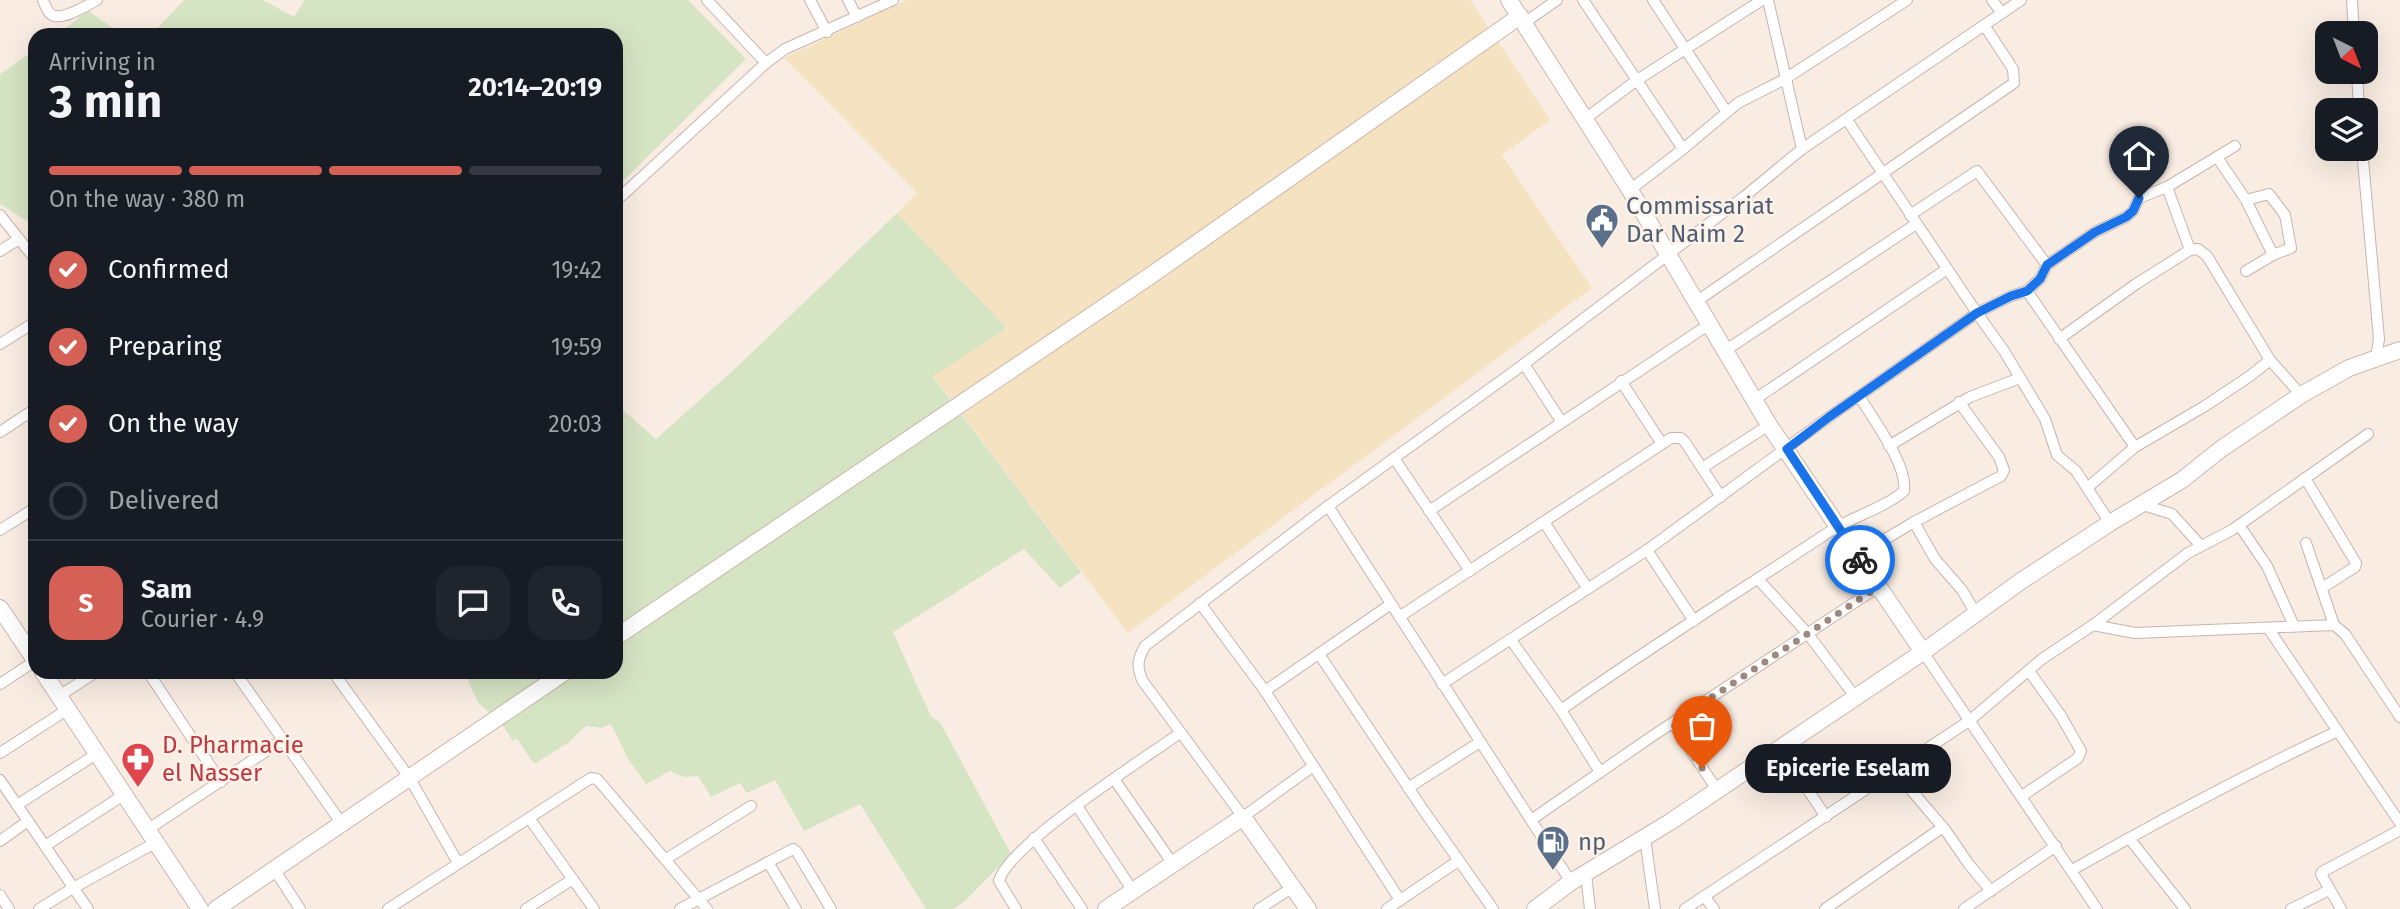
<!DOCTYPE html>
<meta charset="utf-8">
<style>
:root{--surface:#171b24;--page:#20242c;--text:#f1f3f6;--muted:#9ea1a6;--line:#363941;--accent:#d56156}
body{margin:0;font-family:"Fira Sans",sans-serif;background:var(--page);color:var(--text);height:100vh;display:flex;flex-direction:column;font-size:26px;white-space:nowrap}
*{box-sizing:border-box;margin:0}
p{font-size:23px;color:var(--muted)}
.icon{flex:none;width:38px;height:38px;fill:none;stroke:currentColor;stroke-width:2;stroke-linecap:round;stroke-linejoin:round}
.map{position:relative;flex:1;overflow:hidden}
.sheet{position:absolute;left:28px;top:28px;width:595px;height:651px;display:flex;flex-direction:column;background:var(--surface);border-radius:21px;box-shadow:0 7px 28px #0002}
.sheet>*{flex:none}
.needle{width:46px;rotate:138deg}
.fabs{position:absolute;left:2315px;top:21px;display:grid;gap:14px}
.fabs a{display:grid;place-items:center;width:63px;height:63px;border-radius:14px;background:var(--surface);box-shadow:0 7px 28px #0002;font-size:35px}
.pin{position:absolute;display:grid;place-items:center;width:60px;height:60px;color:#fff;margin:-72px -30px;border-radius:50% 50% 50% 0;rotate:-45deg;box-shadow:0 0 7px #0007}
.pin .icon{rotate:45deg}
.courier{position:absolute;display:grid;place-items:center;width:70px;height:70px;margin:-35px;border:5px solid #1a73e8;border-radius:50%;background:#fff;color:#222;box-shadow:0 2px 9px #0007}
.bubble{position:absolute;height:49px;border-radius:21px;background:var(--surface);box-shadow:0 7px 28px #0002;font-size:23px;font-weight:700;line-height:49px;text-align:center}
.summary em{font-style:normal;font-weight:700}
.summary div{display:flex;flex-direction:column-reverse}
.summary{display:flex;align-items:center;justify-content:space-between;height:119px;padding:0 21px}
h1{font-size:46px;font-weight:700;line-height:52px}
.bar{display:grid;grid-template-columns:repeat(4,1fr);gap:10px 7px;align-content:center;height:84px;padding:0 21px}
.bar i{height:9px;border-radius:5px;background:var(--line)}
.bar .on{background:var(--accent)}
.bar p{grid-column:span 4}
.line{display:flex;align-items:center;gap:18px;padding:0 21px;border-top:2px solid var(--line)}
.line div{flex:1}
.round{display:grid;place-items:center;flex:none;width:74px;height:74px;border-radius:21px;background:var(--page)}
ol{padding:0 21px;list-style:none}
li{display:flex;align-items:center;gap:21px;height:77px}
li p{margin-inline-start:auto}
li .icon{padding:7px;border-radius:50%;background:var(--accent);color:#fff;stroke-width:4}
li:last-child{color:var(--muted)}
li i{width:38px;height:38px;border:4px solid var(--line);border-radius:50%}
.map>svg:first-child{display:block}
.green{fill:#d5e4c3}
.sand{fill:#f5e2c1}
.lines{fill:none;stroke-linecap:round;stroke-linejoin:round}
.street-casing{stroke:#c8b4ab;stroke-width:12}
.secondary-casing{stroke:#cdb6ac;stroke-width:18}
.street{stroke:#fff;stroke-width:10}
.secondary{stroke:#fff;stroke-width:16}
.done{stroke:#9e8981;stroke-width:7;stroke-dasharray:0 12.6}
.route{stroke:#1a73e8;stroke-width:9}
.labels{text-anchor:middle;stroke-width:5;stroke-linejoin:round;paint-order:stroke}
.service-label{font-size:24px;fill:#4e5e75;stroke:#fcf2e8;text-anchor:start}
.health-label{font-size:24px;fill:#be3a42;stroke:#fcf2e8;text-anchor:start}
</style>
<div class="map">
<svg width="2400" height="909" viewBox="0 0 2400 909">
<rect width="100%" height="100%" fill="#f9ede3"/>
<!-- green -->
<g class="green">
<path d="M 184,0 L 263,0 L 294,17 L 305,0 L 688,0 L 746,59 L 616,188 L 616,35 L 151,35 Z"/>
<path d="M 88,11 L 123,35 L 56,35 Z"/>
<path d="M 35,50 L 35,226 L 0,204 L 0,74 Z"/>
<path d="M 897,213 L 1005,326 L 1003,331 L 933,377 L 1081,572 L 1060,588 L 1024,549 L 893,632 L 931,717 L 940,722 L 1011,854 L 965,901 L 953,909 L 926,909 L 860,804 L 804,831 L 775,780 L 747,793 L 740,783 L 711,797 L 698,776 L 684,777 L 670,771 L 646,784 L 628,759 L 611,724 L 601,728 L 587,726 L 580,731 L 568,743 L 534,764 L 517,739 L 513,741 L 503,726 L 478,702 L 464,672 L 616,672 L 616,404 L 656,439 L 738,366 Z"/>
</g>
<!-- sand -->
<path class="sand" d="M 907,0 L 1470,0 L 1550,120 L 1502,155 L 1592,288 L 1128,633 L 933,376 L 1003,331 L 1005,326 L 897,213 L 917,193 L 784,58 Z"/>
<g class="lines">
<defs>
<g id="street">
<path d="M 43,0 C 45,5 47,12 52,15 C 63,21 87,5 97,0"/>
<path d="M 707,0 L 766,63"/>
<path d="M 810,0 L 827,32"/>
<path d="M 848,0 L 857,17"/>
<path d="M 1583,0 L 1683,149 L 1630,190"/>
<path d="M 1653,0 L 1726,111"/>
<path d="M 1768,0 L 1802,149"/>
<path d="M 1992,0 L 2002,13 L 2021,0"/>
<path d="M 2352,0 L 2354,33"/>
<path d="M 1524,23 L 1557,0"/>
<path d="M 2357,72 L 2359,110"/>
<path d="M 1585,119 L 1637,80 L 1762,0"/>
<path d="M 1847,120 L 1977,313 L 2011,296 L 2027,291 L 2135,447"/>
<path d="M 1683,149 L 1738,103 L 1785,79 L 1907,0"/>
<path d="M 2362,149 L 2379,339 L 2376,358"/>
<path d="M 2217,157 L 2246,200 L 2273,255 L 2291,248 L 2285,215 L 2269,194 L 2246,200"/>
<path d="M 2167,187 L 2235,146"/>
<path d="M 616,201 L 766,63 L 785,49 L 893,0"/>
<path d="M 0,215 L 35,259"/>
<path d="M 1910,215 L 1977,171 L 2047,265 L 2040,279 L 2027,291"/>
<path d="M 0,251 L 19,239"/>
<path d="M 2047,265 L 2095,232 L 2126,217 L 2133,211 L 2139,198 L 2167,187 L 2190,250"/>
<path d="M 2246,271 L 2273,255"/>
<path d="M 1697,301 L 2014,83 L 2013,69 L 1984,25"/>
<path d="M 2059,339 L 2136,284 L 2190,250 L 2198,249 L 2207,256 L 2270,360"/>
<path d="M 0,344 L 35,322"/>
<path d="M 1726,350 L 1916,224"/>
<path d="M 1524,364 L 1561,421"/>
<path d="M 1621,381 L 1662,444"/>
<path d="M 1754,400 L 1947,269"/>
<path d="M 0,432 L 35,409"/>
<path d="M 1889,446 L 1970,397 L 2020,378"/>
<path d="M 1394,458 L 1470,571"/>
<path d="M 1702,468 L 1769,425"/>
<path d="M 2305,478 L 2356,563 L 2355,567 L 2322,588"/>
<path d="M 2087,488 L 2135,447 L 2205,406 L 2250,376 L 2270,360 L 2301,395"/>
<path d="M 2140,504 L 2172,514 L 2201,546"/>
<path d="M 1328,506 L 1571,882"/>
<path d="M 1429,511 L 1711,323"/>
<path d="M 1544,522 L 1588,589"/>
<path d="M 1914,522 L 2001,476 L 2004,470 L 1999,457 L 1959,402"/>
<path d="M 2239,525 L 2267,566 L 2294,626"/>
<path d="M 0,530 L 35,508"/>
<path d="M 2306,543 L 2334,625"/>
<path d="M 1647,550 L 1694,621"/>
<path d="M 1857,556 L 1914,522 L 1935,559 L 1962,590 L 1976,614"/>
<path d="M 1758,579 L 1808,634 L 1856,698"/>
<path d="M 1200,603 L 1265,691 L 1400,900"/>
<path d="M 1399,617 L 1671,438 L 1681,438 L 1685,442 L 1721,497"/>
<path d="M 2093,625 L 2135,633 L 2334,625 L 2345,634 L 2400,717"/>
<path d="M 2268,628 L 2400,823"/>
<path d="M 1511,640 L 1561,710 L 1600,772"/>
<path d="M 1923,652 L 2097,909"/>
<path d="M 1319,654 L 1424,811 L 1493,909"/>
<path d="M 148,672 L 221,782"/>
<path d="M 235,672 L 342,824"/>
<path d="M 333,672 L 409,777 L 458,863"/>
<path d="M 0,684 L 35,661"/>
<path d="M 1442,684 L 1647,550 L 1829,417 L 1977,313 L 2004,351 L 2045,419 L 2057,455 L 2076,471 L 2110,523"/>
<path d="M 1265,691 L 1391,604"/>
<path d="M 59,696 L 96,672"/>
<path d="M 1561,710 C 1648,648 1740,591 1829,532 C 1853,516 1883,509 1904,491 C 1908,465 1873,419 1859,396"/>
<path d="M 1673,723 L 1717,790"/>
<path d="M 1780,748 L 1826,817"/>
<path d="M 0,753 L 68,709"/>
<path d="M 1312,767 L 1243,817 L 1142,680 C 1137,666 1137,660 1145,646 L 1328,506 L 1524,364 L 1745,196 L 1802,149 L 2002,13"/>
<path d="M 1895,771 L 1946,831 L 1968,863 L 1991,891"/>
<path d="M 1114,779 L 1173,864"/>
<path d="M 0,780 L 88,909"/>
<path d="M 1408,788 L 1480,742"/>
<path d="M 2022,796 L 2078,758 L 2081,751 L 2061,716 L 2029,671"/>
<path d="M 17,805 L 98,753"/>
<path d="M 1077,806 L 1133,891"/>
<path d="M 529,818 L 594,909"/>
<path d="M 1531,820 L 1651,737 L 1878,587"/>
<path d="M 147,830 L 283,740"/>
<path d="M 1034,838 L 1082,909"/>
<path d="M 1645,838 L 1655,909"/>
<path d="M 2129,838 L 2185,909"/>
<path d="M 0,841 L 28,821"/>
<path d="M 45,846 L 125,794"/>
<path d="M 666,859 L 751,806"/>
<path d="M 768,862 L 796,909"/>
<path d="M 274,869 L 300,909"/>
<path d="M 2072,870 C 2159,821 2247,773 2338,731"/>
<path d="M 1586,874 L 1590,909"/>
<path d="M 0,895 L 9,909"/>
<path d="M 1704,896 L 1714,909"/>
<path d="M 39,909 L 73,888 L 155,843"/>
<path d="M 388,909 L 591,778 L 597,779 L 604,787 L 707,909"/>
<path d="M 526,909 L 573,879"/>
<path d="M 680,909 L 793,849 L 797,852 L 831,909"/>
<path d="M 1016,909 L 999,881 C 1008,845 1144,759 1180,733"/>
<path d="M 1259,909 L 1293,887"/>
<path d="M 1387,909 L 1458,861"/>
<path d="M 1685,909 L 1969,721 L 2042,659 L 2093,625 L 2188,553 L 2232,530 L 2368,434"/>
<path d="M 1825,909 L 1943,827"/>
<path d="M 1964,909 L 2056,846"/>
<path d="M 2291,909 L 2329,890"/>
<path d="M 2341,909 L 2321,874 L 2322,872 L 2400,830"/>
</g>
<g id="secondary">
<path d="M 1509,0 L 1630,190 L 1769,425 L 1923,652 L 1670,822 L 1571,882 L 1535,909"/>
<path d="M 0,608 L 35,660"/>
<path d="M 616,637 L 1150,276 L 1520,16"/>
<path d="M 1923,652 L 2021,581 L 2110,523 L 2182,480 L 2221,449 L 2301,395 L 2349,368 L 2400,350"/>
<path d="M 43,672 L 200,909"/>
<path d="M 216,909 L 565,672"/>
<path d="M 1106,909 L 1243,817 L 1308,909"/>
</g>
</defs>
<!-- street casing -->
<use href="#street" class="street-casing"/>
<!-- secondary casing -->
<use href="#secondary" class="secondary-casing"/>
<!-- street -->
<use href="#street" class="street"/>
<!-- secondary -->
<use href="#secondary" class="secondary"/>
</g>
<g class="lines">
<!-- done -->
<path class="done" d="M 1702,768 L 1673,723 L 1878,587 L 1860,560"/>
<!-- route -->
<path class="route" d="M 1860,560 L 1787,449 L 1829,417 L 1977,313 L 2011,296 L 2027,291 L 2040,279 L 2047,265 L 2095,232 L 2126,217 L 2133,211 L 2139,198"/>
</g>
<!-- icons -->
<defs>
<symbol id="civic-pin" viewBox="-11 -11 22 30"><path d="M0 17L-7.5 6A9.5 9.5 0 1 1 7.5 6Z" fill="#5c6f8a" stroke="#fcf2e8"/><path d="M-.6-6.5H3V-4.5H.6V-3L4-1V1h2V6H-6V1h2V-1L-.6-3ZM-1.2 2.5V6h2.4V2.5Z" fill="#fff"/></symbol>
<symbol id="pharmacy-pin" viewBox="-11 -11 22 30"><path d="M0 17L-7.5 6A9.5 9.5 0 1 1 7.5 6Z" fill="#e0444e" stroke="#fcf2e8"/><path d="M-2-6h4v4h4v4h-4v4h-4v-4h-4v-4h4Z" fill="#fff"/></symbol>
<symbol id="fuel-pin" viewBox="-11 -11 22 30"><path d="M0 17L-7.5 6A9.5 9.5 0 1 1 7.5 6Z" fill="#5c6f8a" stroke="#fcf2e8"/><path d="M-5.5-6h7V0h2V4h1.3V-2.5L3-4.5l.8-.8L6-3V5H2.5V1h-1V6h-7ZM-4.2-4.7v3.2H.2V-4.7Z" fill="#fff"/></symbol>
</defs>
<g fill-rule="evenodd">
<use href="#civic-pin" x="1583" y="201" width="38" height="52"/>
<use href="#pharmacy-pin" x="119" y="740" width="38" height="52"/>
<use href="#fuel-pin" x="1534" y="823" width="38" height="52"/>
</g>
<g class="labels">
<!-- service labels -->
<g class="service-label">
<text x="1626" y="214">Commissariat<tspan x="1626" dy="28">Dar Naim 2</tspan></text>
<text x="1578" y="850">np</text>
</g>
<!-- health labels -->
<g class="health-label">
<text x="162" y="753">D. Pharmacie<tspan x="162" dy="28">el Nasser</tspan></text>
</g>
</g>
</svg>
<div class="fabs">
<a><svg class="needle" viewBox="-14 -14 28 28"><path d="M0-13l5 13h-10z" fill="#e53935"/><path d="M0 13l5-13h-10z" fill="#9ea1a6"/></svg></a>
<a><svg class="icon" aria-label="layers" viewBox="0 0 24 24"><path d="M12 4l9 5-9 5-9-5zM3 14l9 5 9-5"/></svg></a>
</div>
<div class="pin" style="left:1702px;top:768px;background:#ea580c"><svg class="icon" aria-label="bag" viewBox="0 0 24 24"><path d="M5 8h14l-1 12H6zM9 8a3 3 0 0 1 6 0"/></svg></div>
<div class="pin" style="left:2139px;top:198px;background:#1f2937"><svg class="icon" aria-label="home" viewBox="0 0 24 24"><path d="M3 11l9-7 9 7M6 9v11h12V9"/></svg></div>
<div class="courier" style="left:1860px;top:560px"><svg class="icon" aria-label="bike" viewBox="0 0 24 24"><circle cx="6" cy="16" r="4"/><circle cx="18" cy="16" r="4"/><path d="M6 16l4-8h5l3 8M10 8l3 8H6M13 5h3"/></svg></div>
<div class="bubble" style="left:1745px;top:744px;width:206px">Epicerie Eselam</div>
<section class="sheet">
<div class="summary"><div><h1>3 min</h1><p>Arriving in</p></div><em>20:14–20:19</em></div>
<div class="bar"><i class="on"></i><i class="on"></i><i class="on"></i><i></i><p>On the way · 380 m</p></div>
<ol>
<li><svg class="icon" aria-label="check" viewBox="0 0 24 24"><path d="M5 12l5 5 9-10"/></svg>Confirmed<p>19:42</p></li>
<li><svg class="icon" aria-label="check" viewBox="0 0 24 24"><path d="M5 12l5 5 9-10"/></svg>Preparing<p>19:59</p></li>
<li><svg class="icon" aria-label="check" viewBox="0 0 24 24"><path d="M5 12l5 5 9-10"/></svg>On the way<p>20:03</p></li>
<li><i></i>Delivered</li>
</ol>
<div class="line" style="height:126px"><b class="round" style="background:var(--accent);color:#fff">S</b><div><b>Sam</b><p>Courier · 4.9</p></div><a class="round"><svg class="icon" aria-label="chat" viewBox="0 0 24 24"><path d="M4 5h16v11H9l-5 4z"/></svg></a><a class="round"><svg class="icon" aria-label="phone" viewBox="0 0 24 24"><path d="M5 4h4l2 5-3 2q2 4 5 5l2-3 5 2v4C11 20 4 13 5 4z"/></svg></a></div>
</section>
</div>
